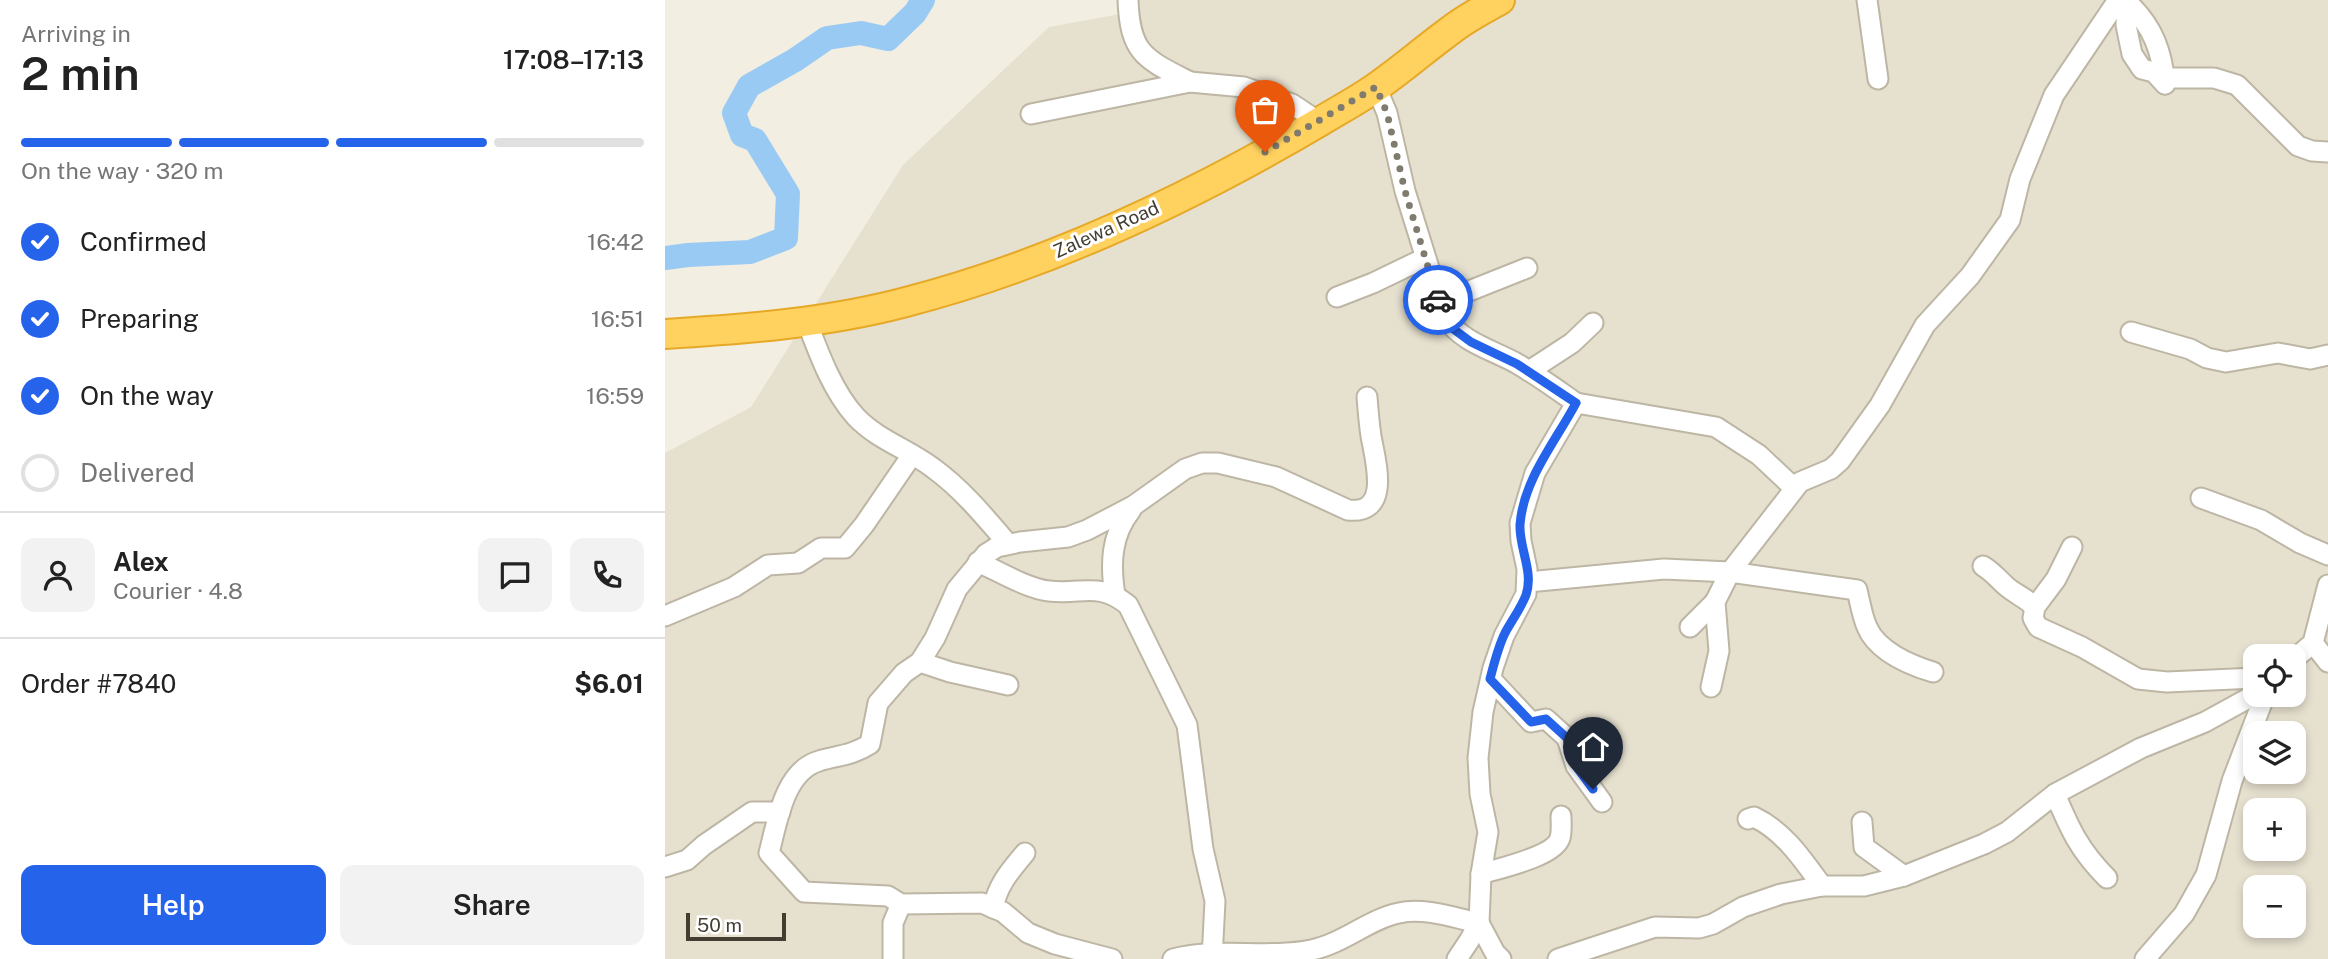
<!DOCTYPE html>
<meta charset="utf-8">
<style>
:root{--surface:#fff;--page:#f2f2f2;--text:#222;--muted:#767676;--line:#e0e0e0;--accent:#2563eb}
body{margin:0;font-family:"Public Sans",sans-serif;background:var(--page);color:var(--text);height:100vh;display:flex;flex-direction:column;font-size:26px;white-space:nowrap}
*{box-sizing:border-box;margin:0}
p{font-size:23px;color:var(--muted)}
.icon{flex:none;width:38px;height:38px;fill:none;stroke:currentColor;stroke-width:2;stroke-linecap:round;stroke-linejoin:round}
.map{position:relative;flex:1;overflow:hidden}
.side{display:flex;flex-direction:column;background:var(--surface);width:665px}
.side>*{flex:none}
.fabs{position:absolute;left:1578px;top:644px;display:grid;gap:14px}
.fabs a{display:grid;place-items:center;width:63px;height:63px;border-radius:14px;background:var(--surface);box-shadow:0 4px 10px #0003;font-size:35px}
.scale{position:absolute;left:21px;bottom:18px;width:100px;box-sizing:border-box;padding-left:7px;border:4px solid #433d32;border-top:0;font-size:19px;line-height:24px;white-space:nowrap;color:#433d32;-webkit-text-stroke:5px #fff;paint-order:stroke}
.pin{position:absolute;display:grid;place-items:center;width:60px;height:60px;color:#fff;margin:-72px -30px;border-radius:50% 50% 50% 0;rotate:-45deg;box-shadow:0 0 7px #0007}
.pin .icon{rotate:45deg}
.courier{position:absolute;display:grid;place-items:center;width:70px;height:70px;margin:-35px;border:5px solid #2563eb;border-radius:50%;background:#fff;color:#222;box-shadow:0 2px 9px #0007}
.headline em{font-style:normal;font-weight:600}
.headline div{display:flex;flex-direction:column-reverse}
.headline{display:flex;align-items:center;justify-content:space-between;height:119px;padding:0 21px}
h1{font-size:46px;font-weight:600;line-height:52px}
.bar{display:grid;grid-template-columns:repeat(4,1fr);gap:10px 7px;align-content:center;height:84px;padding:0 21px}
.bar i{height:9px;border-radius:5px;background:var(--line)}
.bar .active{background:var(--accent)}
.bar p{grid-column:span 4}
.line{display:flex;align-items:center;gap:18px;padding:0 21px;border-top:2px solid var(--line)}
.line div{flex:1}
.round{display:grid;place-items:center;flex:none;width:74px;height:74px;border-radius:14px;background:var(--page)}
ol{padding:0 21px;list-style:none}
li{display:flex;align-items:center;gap:21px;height:77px}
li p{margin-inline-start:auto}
li .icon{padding:7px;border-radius:50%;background:var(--accent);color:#fff;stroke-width:4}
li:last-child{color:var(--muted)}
li i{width:38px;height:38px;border:4px solid var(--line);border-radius:50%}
.button{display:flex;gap:14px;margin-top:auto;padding:14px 21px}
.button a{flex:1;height:80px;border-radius:14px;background:var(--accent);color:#fff;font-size:28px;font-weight:600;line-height:80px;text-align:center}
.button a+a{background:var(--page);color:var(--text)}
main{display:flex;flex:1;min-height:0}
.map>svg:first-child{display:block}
.residential{fill:#e6e0cf;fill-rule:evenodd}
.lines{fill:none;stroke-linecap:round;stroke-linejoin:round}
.river{stroke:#98caf4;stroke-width:24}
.minor-casing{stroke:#bdb6a4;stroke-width:23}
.highway-casing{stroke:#e6a927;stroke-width:32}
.minor{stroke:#fff;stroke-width:19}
.highway{stroke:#ffd15f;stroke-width:28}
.done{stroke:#807b6f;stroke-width:7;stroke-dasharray:0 12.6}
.route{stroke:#2563eb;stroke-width:9}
.labels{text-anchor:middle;stroke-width:6;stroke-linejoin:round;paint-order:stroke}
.street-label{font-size:19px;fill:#433d32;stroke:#fff}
</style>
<main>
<section class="side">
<div class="headline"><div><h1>2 min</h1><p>Arriving in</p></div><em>17:08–17:13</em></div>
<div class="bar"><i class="active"></i><i class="active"></i><i class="active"></i><i></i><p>On the way · 320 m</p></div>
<ol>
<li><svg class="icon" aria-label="check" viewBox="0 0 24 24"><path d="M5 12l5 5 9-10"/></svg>Confirmed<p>16:42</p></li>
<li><svg class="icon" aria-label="check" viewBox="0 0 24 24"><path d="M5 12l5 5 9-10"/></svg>Preparing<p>16:51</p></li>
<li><svg class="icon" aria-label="check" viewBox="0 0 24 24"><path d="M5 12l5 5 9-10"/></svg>On the way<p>16:59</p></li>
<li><i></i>Delivered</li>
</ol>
<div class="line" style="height:126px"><a class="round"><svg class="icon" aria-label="person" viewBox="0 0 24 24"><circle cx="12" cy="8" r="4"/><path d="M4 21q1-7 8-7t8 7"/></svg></a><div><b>Alex</b><p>Courier · 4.8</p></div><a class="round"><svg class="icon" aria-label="chat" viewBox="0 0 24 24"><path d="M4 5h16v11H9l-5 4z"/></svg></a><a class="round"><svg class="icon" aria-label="phone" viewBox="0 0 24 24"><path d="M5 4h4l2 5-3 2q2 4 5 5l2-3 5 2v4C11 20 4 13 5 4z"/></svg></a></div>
<div class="line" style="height:91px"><div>Order #7840</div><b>$6.01</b></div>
<div class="button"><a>Help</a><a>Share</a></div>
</section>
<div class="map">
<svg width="1663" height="959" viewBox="0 0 1663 959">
<rect width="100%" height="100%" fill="#f2eee1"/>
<!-- residential -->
<path class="residential" d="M 468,0 L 1663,0 L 1663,959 L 0,959 L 0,453 L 86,407 L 238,165 L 384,27 L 466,12 ZM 1591,656 L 1629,656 L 1629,695 L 1591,695 ZM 1591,733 L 1629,733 L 1629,772 L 1591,772 ZM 1591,810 L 1629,810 L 1629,849 L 1591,849 ZM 1591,887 L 1629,887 L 1629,926 L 1591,926 Z"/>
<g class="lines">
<!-- river -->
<path class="river" d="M 0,258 L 23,255 L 85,252 L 121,238 L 123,194 L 90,140 L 77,135 L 69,113 L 84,86 L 130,60 L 162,38 L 196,33 L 223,39 L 250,13 L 258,0"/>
<defs>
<g id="minor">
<path d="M 463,0 C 465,54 480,59 525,82"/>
<path d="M 1202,0 L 1213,79"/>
<path d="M 1462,0 L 1461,25 L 1467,54 L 1477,69 L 1489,72 L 1500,84"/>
<path d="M 1463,3 C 1488,26 1497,52 1500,84"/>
<path d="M 1499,78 L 1549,78 L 1572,85 L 1633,146 L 1647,151 L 1663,152"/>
<path d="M 711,87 L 722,113 L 740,191 L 779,316 C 796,342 825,349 851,363 C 872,375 891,389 911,403 L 870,473 L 855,523 L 856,541 L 862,569 L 861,594 L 839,636 L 828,668 L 818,712 L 813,758 L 815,794 L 823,832 L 816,874 L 814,923 L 804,941 L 792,959"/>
<path d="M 366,114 L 525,82 L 579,87 L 627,104 L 654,122"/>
<path d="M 672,297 L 708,283 L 760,258"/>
<path d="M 774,303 L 862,268"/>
<path d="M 142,322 C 154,354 168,392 191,417 C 213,440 243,449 268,468 C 297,489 320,517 343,544"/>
<path d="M 1466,332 L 1525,349 L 1542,358 L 1561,362 L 1613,353 L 1645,359 L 1663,355"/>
<path d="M 864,371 L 907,343 L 928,323"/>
<path d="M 911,403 L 1051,427 L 1094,455 L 1129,488"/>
<path d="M 1536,498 L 1596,520 L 1635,543 L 1663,555"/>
<path d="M 1407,547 L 1391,579 L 1370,607 L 1368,618 L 1373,627 L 1417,647 L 1473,679 L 1502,682 L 1591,678"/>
<path d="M 313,562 C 333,571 363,589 384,591 C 418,595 433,581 463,605 L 522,725 L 538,849 L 550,901 L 547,959"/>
<path d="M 1318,566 C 1329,573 1332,578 1341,586 C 1350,594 1361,598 1370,607"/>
<path d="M 863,582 L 999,569 L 1065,572 L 1192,590 C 1195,602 1197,616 1202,627 C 1212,651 1245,665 1268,672"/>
<path d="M 450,595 C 445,564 446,535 466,510"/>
<path d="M 0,616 L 69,587 L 103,565 L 133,563 L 156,548 L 180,548 L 199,525 L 247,455"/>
<path d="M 1025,627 L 1050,602"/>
<path d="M 1648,643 L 1663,662"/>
<path d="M 1629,659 L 1648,643 L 1663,585"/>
<path d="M 255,662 L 285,672 L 343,685"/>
<path d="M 826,679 L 866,722 L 881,719 L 902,738 L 911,766 L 937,802"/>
<path d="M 1046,687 L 1054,651 L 1050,602 L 1065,572 L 1135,482 L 1166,469 L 1175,461 L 1215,405 L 1260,325 L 1305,276 L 1345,220 L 1355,179 L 1389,95 L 1453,0"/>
<path d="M 1390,794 C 1405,829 1414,850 1442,878"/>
<path d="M 1083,819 L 1089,817 C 1119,831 1138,860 1157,886"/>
<path d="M 1197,822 L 1199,847 L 1239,876"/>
<path d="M 0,867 L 22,860 L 39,845 L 87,812 L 115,812"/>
<path d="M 816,874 C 834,868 889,857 895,838 C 897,831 896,822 896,816"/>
<path d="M 328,908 C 333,884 345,871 360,853"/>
<path d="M 228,959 L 228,923 L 236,904"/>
<path d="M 447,959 L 390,944 L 363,933 L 338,912 L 317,903 L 236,904 L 223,896 L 139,892 L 104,853 C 112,823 119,771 154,761 C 174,755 186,756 205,744 L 213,703 L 239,673 L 255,662 L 270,638 L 292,589 L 321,554 L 332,547 L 355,542 L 403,537 L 422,530 L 468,506 L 520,469 L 537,463 L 553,463 L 611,477 L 683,510 C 727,515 710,460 706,436 C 704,423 703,410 702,397"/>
<path d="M 508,959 C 551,947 601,959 646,950 C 678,944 704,919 734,913 C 759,907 790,918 814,923 L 830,953 L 836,959"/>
<path d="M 893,959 L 990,927 L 1034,928 L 1048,924 L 1078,907 L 1116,894 L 1157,886 L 1199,886 L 1239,876 L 1319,844 L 1342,832 L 1390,794 L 1476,748 L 1540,722 L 1591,694"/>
<path d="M 1480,959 L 1519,914 L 1541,875 L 1567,781 L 1600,695"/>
</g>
<path id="highway" d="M 0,334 C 81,329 162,323 241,302 C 384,265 529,196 656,121 C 674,110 693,100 710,88 C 736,70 760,49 786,30 C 801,18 819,9 835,0"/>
</defs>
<!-- minor casing -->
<use href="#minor" class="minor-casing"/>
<!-- highway casing -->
<use href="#highway" class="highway-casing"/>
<!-- minor -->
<use href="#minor" class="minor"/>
<!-- highway -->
<use href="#highway" class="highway"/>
</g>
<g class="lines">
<!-- done -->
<path class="done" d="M 600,152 L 711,87 L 722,113 L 740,191 L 773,300"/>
<!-- route -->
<path class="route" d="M 773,300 L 779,316 L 787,328 L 806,342 L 852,364 L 911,403 C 891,441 858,480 855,525 C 854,548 869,572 861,595 C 856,608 847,620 840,633 C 833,647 829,664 825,679 L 866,722 L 881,719 L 902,738 L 911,766 L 928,789"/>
</g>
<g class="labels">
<!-- street labels -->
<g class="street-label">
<text transform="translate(441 229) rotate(-24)" y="7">Zalewa Road</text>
</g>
</g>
</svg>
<div class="fabs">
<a><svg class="icon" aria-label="locate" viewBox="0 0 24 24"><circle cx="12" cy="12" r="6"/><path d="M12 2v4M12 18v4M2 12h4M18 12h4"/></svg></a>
<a><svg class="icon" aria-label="layers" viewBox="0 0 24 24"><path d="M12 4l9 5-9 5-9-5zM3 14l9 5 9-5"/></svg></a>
<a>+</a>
<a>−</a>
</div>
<div class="scale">50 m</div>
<div class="pin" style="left:600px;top:152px;background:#ea580c"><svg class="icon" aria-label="bag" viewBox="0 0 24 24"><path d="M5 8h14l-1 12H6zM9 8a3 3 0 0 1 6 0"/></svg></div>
<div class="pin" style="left:928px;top:789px;background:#1f2937"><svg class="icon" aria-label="home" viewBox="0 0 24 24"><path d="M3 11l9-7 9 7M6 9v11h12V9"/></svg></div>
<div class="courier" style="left:773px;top:300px"><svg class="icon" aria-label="car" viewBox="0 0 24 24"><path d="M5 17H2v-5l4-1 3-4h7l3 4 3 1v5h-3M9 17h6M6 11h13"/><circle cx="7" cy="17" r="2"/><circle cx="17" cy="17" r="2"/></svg></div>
</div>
</main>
